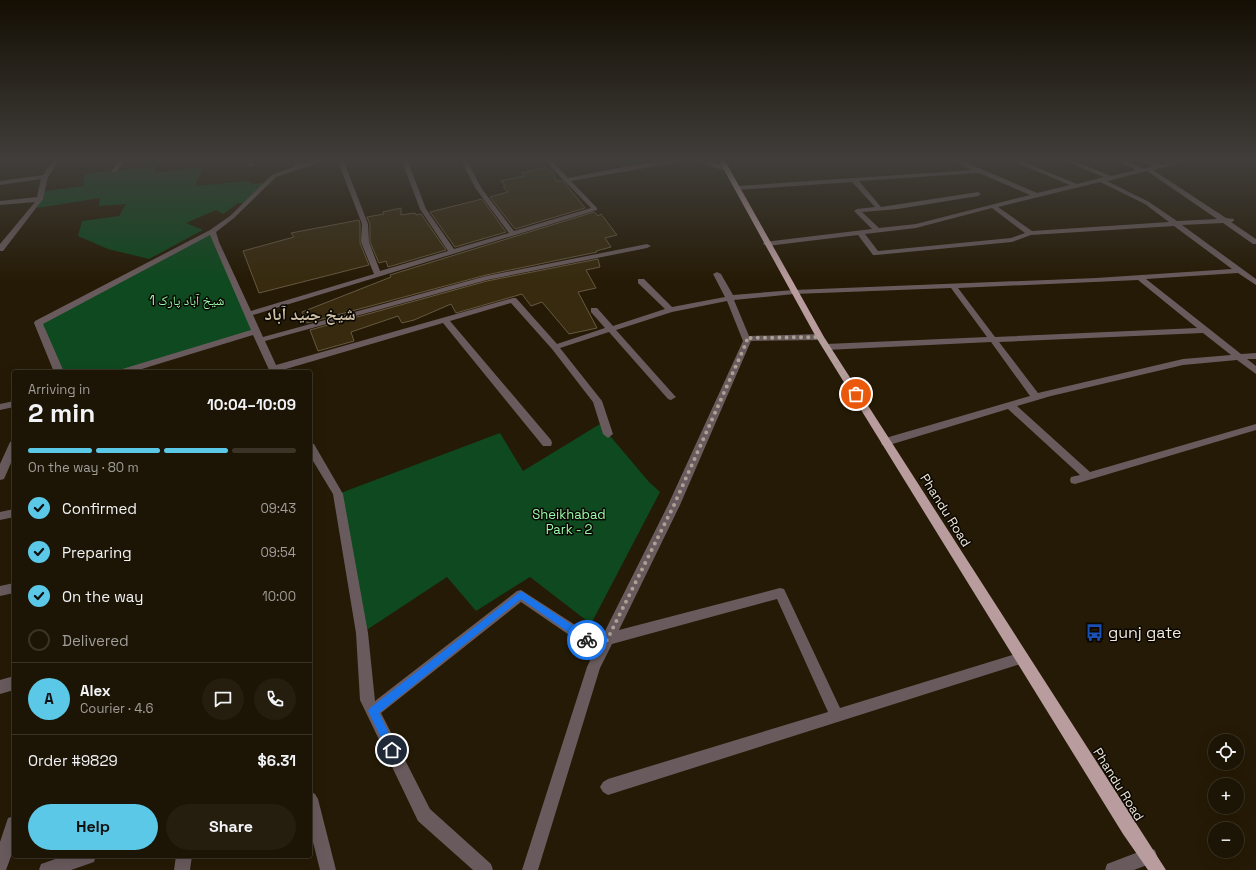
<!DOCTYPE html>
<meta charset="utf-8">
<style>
:root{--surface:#1c1404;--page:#251d0e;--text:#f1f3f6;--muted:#a09e9a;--line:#3a3326;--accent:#5bc8e7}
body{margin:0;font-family:"Space Grotesk","Noto Naskh Arabic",sans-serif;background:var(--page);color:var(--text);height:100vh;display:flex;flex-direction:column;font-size:15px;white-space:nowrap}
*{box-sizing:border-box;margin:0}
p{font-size:13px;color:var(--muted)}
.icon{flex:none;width:22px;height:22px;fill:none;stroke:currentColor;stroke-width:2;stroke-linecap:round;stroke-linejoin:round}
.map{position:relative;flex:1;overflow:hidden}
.drawer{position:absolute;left:12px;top:370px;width:300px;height:488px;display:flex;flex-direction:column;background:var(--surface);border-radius:4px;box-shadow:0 4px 16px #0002,0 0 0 1px var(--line)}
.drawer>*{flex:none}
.controls{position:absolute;left:1208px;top:734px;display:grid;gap:8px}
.controls a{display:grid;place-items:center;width:36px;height:36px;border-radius:50%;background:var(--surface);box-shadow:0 4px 16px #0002,0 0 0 1px var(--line);font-size:20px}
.pin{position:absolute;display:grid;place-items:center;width:34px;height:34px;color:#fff;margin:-17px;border:2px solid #fff;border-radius:50%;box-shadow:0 1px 4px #0007}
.courier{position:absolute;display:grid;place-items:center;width:40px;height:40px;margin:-20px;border:3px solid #1a73e8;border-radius:50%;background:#fff;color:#222;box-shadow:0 1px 5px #0007}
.summary em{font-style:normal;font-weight:800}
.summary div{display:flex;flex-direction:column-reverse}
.summary{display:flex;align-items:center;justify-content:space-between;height:68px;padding:0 16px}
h1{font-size:26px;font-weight:800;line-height:30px}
.bar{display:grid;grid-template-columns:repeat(4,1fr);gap:6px 4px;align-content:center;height:48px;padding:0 16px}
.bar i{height:5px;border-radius:3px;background:var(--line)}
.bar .on{background:var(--accent)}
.bar p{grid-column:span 4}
.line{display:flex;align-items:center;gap:10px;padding:0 16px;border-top:1px solid var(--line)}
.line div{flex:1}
.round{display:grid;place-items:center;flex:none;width:42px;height:42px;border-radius:21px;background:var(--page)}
ol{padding:0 16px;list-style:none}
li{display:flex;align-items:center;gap:12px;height:44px}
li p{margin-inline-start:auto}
li .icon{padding:4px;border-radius:50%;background:var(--accent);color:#111;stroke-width:4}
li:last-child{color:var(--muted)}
li i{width:22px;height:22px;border:2px solid var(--line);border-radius:50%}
.primary-button{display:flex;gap:8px;margin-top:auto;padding:8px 16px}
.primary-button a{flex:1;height:46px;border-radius:24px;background:var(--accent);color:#111;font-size:16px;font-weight:800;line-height:46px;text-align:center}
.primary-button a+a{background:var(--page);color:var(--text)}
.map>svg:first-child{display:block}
.green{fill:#0e491f}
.building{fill:#372a0e;stroke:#665942}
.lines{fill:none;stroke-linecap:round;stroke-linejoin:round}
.minor{fill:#695b5d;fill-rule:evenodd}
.major{fill:#b89c9e;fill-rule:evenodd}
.route{fill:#1a73e8}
.done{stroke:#a9a191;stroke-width:4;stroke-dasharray:0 7.2}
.labels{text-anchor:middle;stroke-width:3;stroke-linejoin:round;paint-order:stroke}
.park-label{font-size:13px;fill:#98fba9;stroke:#0a0601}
.street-label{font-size:13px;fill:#f0e9dc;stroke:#0a0601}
.near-poi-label{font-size:16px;fill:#f0e9dc;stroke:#0a0601;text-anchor:start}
.district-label{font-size:17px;font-weight:bold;fill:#ccbea4;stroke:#0a0601}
</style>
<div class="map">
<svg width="1256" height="870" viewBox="0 0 1256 870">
<rect width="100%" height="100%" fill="#251a05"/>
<!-- green -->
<g class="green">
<path d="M 156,166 L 154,173 L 203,167 L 195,186 L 248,181 L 252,184 L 267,183 L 245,204 L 238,203 L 223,214 L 216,210 L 186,223 L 203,230 L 149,259 L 108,249 L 78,236 L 82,221 L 119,216 L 126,204 L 99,206 L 100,198 L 37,208 L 44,191 L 84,186 L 84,174 Z"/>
<path d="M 212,231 L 256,331 L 122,372 L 59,372 L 38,323 Z"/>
<path d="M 600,424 L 649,482 L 660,492 L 591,624 L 530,577 L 476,611 L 447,577 L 362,633 L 338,494 L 500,433 L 523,471 Z"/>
</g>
<!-- building -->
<g class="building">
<path d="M 546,167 L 554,174 L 556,181 L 563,181 L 585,208 L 515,229 L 490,197 L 508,192 L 503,187 L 505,186 L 501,181 L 524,176 L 522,173 Z"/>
<path d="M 482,199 L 506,232 L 455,247 L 430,212 Z"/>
<path d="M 401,208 L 401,215 L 415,213 L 416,215 L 421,214 L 446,250 L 388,267 L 386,261 L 379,263 L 370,242 L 370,224 L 367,217 L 384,214 L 383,212 Z"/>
<path d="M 594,212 L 598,216 L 601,214 L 617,235 L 605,238 L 611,247 L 596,251 L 597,252 L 486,275 L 307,323 L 302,312 L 391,277 L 390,275 Z"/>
<path d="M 359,220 L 360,224 L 360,243 L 369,265 L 259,293 L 243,251 L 294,237 L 291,233 Z"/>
<path d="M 598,259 L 600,267 L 586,270 L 596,288 L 578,292 L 597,328 L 569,334 L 542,302 L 531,306 L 522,294 L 456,313 L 451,304 L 414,320 L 402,323 L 398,316 L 351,332 L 354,341 L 318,351 L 310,330 L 487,281 Z"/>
</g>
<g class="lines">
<!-- minor -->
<g class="minor">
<path d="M 54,159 L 60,159 L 48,177 L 43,199 L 3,251 L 0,251 L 0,244 L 35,202 L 0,205 L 0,201 L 37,197 L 41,179 L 0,185 L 0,181 L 43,175 Z"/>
<path d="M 121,159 L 127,159 L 116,172 L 112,172 L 111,171 Z"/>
<path d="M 250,159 L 256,159 L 253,167 L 248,166 Z"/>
<path d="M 298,159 L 304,159 L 301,165 L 320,159 L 330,159 L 276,177 L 234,218 L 216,232 L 219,242 L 251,311 L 374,274 L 361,242 L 362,224 L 337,159 L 343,159 L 368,224 L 369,242 L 380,271 L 448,251 L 420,209 L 401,159 L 407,159 L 426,209 L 454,249 L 509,233 L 476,189 L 460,159 L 466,159 L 482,189 L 514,231 L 591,208 L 543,159 L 550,159 L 568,178 C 605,171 699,147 729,169 L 726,171 L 690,160 L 571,181 L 597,208 L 597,210 L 253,315 L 263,337 L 486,276 L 647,244 L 651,246 L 647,248 L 487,280 L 265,341 L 276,365 L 513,298 L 516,298 L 557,344 L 605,328 L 591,312 L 591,308 L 597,308 L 613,326 L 665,309 L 638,283 L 638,279 L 644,279 L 672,307 L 725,297 L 713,274 L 717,272 L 721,274 L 733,295 L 794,290 L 1096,278 L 1232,269 L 1174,226 L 1031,235 L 1012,242 L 876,255 L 873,255 L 858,235 L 767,246 L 763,244 L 764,242 L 872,229 L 854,211 L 857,209 L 875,207 L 852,182 L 737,190 L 734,188 L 737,186 L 972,170 L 949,159 L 958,159 L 1037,193 L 1070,185 L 1007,159 L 1016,159 L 1077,184 L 1104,177 L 1060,159 L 1069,159 L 1111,176 L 1136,170 L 1114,159 L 1122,159 L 1143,169 L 1153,166 L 1140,159 L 1148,159 L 1160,165 L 1183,159 L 1195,159 L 1153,170 L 1226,218 L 1234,219 L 1234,221 L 1231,222 L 1256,239 L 1256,244 L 1253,244 L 1223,223 L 1182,225 L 1256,279 L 1256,285 L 1238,273 L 1146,279 L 1241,354 L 1256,353 L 1256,359 L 1247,359 L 1256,366 L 1256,374 L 1237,360 L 1183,365 L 1051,396 L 1017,406 L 1090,472 L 1256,424 L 1256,430 L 1075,484 L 1071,483 L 1070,480 L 1071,477 L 1080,475 L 1008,409 L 886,446 L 882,445 L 881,442 L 882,439 L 1030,396 L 991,342 L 826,350 L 822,347 L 826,344 L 987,337 L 951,288 L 794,294 L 734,300 L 749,336 L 820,334 L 824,337 L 820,340 L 751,341 L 680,505 L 619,630 L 780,588 L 784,589 L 840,708 L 1022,652 L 1027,654 L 1029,658 L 1027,662 L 608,795 L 603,792 L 600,787 L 603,782 L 608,779 L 828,712 L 777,599 L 612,644 L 600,668 L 538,870 L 522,870 L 587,667 L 594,652 L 521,602 L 381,713 L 430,809 L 491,864 L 493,870 L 473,870 L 418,821 L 360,700 L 356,633 L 333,494 L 310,456 L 310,443 L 314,444 L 343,494 L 368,633 L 375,701 L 517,591 L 521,590 L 600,641 L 668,505 L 743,341 L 727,301 L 672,312 L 616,330 L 674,395 L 676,397 L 671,400 L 668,399 L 609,332 L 560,348 L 602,401 L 613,434 L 608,438 L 603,434 L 593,402 L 552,349 L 511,303 L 450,321 L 551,440 L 552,443 L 551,446 L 543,446 L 443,323 L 279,371 L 280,372 L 270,372 L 253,335 L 132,372 L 117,372 L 119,370 L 251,330 L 210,235 L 43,324 L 64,372 L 54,372 L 34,323 L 35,321 L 210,230 L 230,216 L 272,175 L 294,167 ZM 1147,171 L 1217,219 L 1177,221 L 1149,202 L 1107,181 ZM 979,173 L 1030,195 L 916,224 L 879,228 L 862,212 L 898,209 L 978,196 L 981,194 L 978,192 L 881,207 L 859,181 ZM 1100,182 L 1145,204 L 1169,222 L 1032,231 L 998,207 ZM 992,208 L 1025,233 L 1011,238 L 878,251 L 865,234 L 916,228 ZM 1138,280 L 1197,328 L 995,337 L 958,288 ZM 1203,333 L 1231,355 L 1183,359 L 1038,393 L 999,342 Z"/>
<path d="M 14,401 L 14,407 L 0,410 L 0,404 Z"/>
<path d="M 14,441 L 14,456 L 4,479 L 0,480 L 0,464 L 10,442 Z"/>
<path d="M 14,509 L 14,517 L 0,520 L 0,512 Z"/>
<path d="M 14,583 L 14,593 L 0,596 L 0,586 Z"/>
<path d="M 14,676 L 14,690 L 0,694 L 0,680 Z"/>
<path d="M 310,791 L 315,794 L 318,799 L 336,870 L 320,870 L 310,830 Z"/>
<path d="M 14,816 L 14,848 L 6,870 L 0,870 L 0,842 L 8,818 Z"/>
<path d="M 1149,848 L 1155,850 L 1157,856 L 1155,862 L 1134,870 L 1105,870 L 1107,864 Z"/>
<path d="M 64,856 L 96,856 L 94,862 L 71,870 L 39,870 L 41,864 Z"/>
<path d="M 176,856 L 192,856 L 190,870 L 174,870 Z"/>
</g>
<!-- major -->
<path class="major" d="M 718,159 L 724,159 L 824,337 L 1166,870 L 1148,870 L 1123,834 L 816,337 Z"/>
</g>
<!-- sky -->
<linearGradient id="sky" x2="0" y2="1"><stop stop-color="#140e03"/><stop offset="0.57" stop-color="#403e3b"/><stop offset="1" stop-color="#403e3b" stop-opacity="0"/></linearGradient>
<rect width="1256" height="281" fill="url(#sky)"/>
<!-- route -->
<path class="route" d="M 521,591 L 590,637 L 591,640 L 590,643 L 584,643 L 521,599 L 379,713 L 397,750 L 395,754 L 392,755 L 389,754 L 368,711 L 370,708 Z"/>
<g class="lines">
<!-- done -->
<path class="done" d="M 587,640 L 602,650 L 674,505 L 747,341 L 746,338 L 820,337 L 856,394"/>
</g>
<!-- icons -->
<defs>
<symbol id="bus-bare" viewBox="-9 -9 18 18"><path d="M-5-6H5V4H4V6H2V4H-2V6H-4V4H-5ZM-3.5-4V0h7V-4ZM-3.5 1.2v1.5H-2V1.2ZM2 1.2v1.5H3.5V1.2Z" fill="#1a4fb4" stroke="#0a0601" stroke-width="2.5" paint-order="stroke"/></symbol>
</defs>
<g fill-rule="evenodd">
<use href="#bus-bare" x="1082" y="620" width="25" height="25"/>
</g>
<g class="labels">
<!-- park labels -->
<g class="park-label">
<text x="187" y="305">شیخ آباد پارک 1</text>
<text x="569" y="519">Sheikhabad<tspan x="569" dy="15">Park - 2</tspan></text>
</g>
<!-- street labels -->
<g class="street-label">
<text transform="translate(946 510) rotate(58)" y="5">Phandu Road</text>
<text transform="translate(1119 784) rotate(58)" y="5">Phandu Road</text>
</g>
<!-- near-poi labels -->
<g class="near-poi-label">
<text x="1108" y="638">gunj gate</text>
</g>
<!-- district labels -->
<g class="district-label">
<text x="310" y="320">شیخ جنید آباد</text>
</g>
</g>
</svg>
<div class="controls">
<a><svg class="icon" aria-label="locate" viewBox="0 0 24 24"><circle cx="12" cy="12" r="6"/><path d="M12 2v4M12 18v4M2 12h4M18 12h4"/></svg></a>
<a>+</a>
<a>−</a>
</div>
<div class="pin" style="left:856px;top:394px;background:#ea580c"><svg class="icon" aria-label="bag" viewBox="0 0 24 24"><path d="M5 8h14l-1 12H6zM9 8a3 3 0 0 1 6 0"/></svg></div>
<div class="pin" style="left:392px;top:750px;background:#1f2937"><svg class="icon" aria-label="home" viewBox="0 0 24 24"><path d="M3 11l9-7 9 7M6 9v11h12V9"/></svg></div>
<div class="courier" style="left:587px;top:640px"><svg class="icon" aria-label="bike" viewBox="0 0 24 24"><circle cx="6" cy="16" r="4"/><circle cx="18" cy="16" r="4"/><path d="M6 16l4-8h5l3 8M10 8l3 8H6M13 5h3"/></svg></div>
<section class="drawer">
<div class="summary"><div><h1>2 min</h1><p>Arriving in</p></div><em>10:04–10:09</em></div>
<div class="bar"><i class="on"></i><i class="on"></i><i class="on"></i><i></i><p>On the way · 80 m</p></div>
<ol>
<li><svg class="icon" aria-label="check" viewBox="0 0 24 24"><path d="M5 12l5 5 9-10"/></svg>Confirmed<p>09:43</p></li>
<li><svg class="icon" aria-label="check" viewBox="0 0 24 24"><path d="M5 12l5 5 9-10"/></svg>Preparing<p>09:54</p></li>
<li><svg class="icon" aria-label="check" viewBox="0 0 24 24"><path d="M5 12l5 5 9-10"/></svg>On the way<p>10:00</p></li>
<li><i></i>Delivered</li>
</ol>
<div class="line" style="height:72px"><b class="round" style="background:var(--accent);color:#111">A</b><div><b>Alex</b><p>Courier · 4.6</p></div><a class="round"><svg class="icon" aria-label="chat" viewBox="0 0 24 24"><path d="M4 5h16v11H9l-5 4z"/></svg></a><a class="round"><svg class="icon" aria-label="phone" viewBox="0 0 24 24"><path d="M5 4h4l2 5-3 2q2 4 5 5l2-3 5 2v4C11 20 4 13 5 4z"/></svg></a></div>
<div class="line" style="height:52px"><div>Order #9829</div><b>$6.31</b></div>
<div class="primary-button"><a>Help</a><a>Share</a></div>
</section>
</div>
